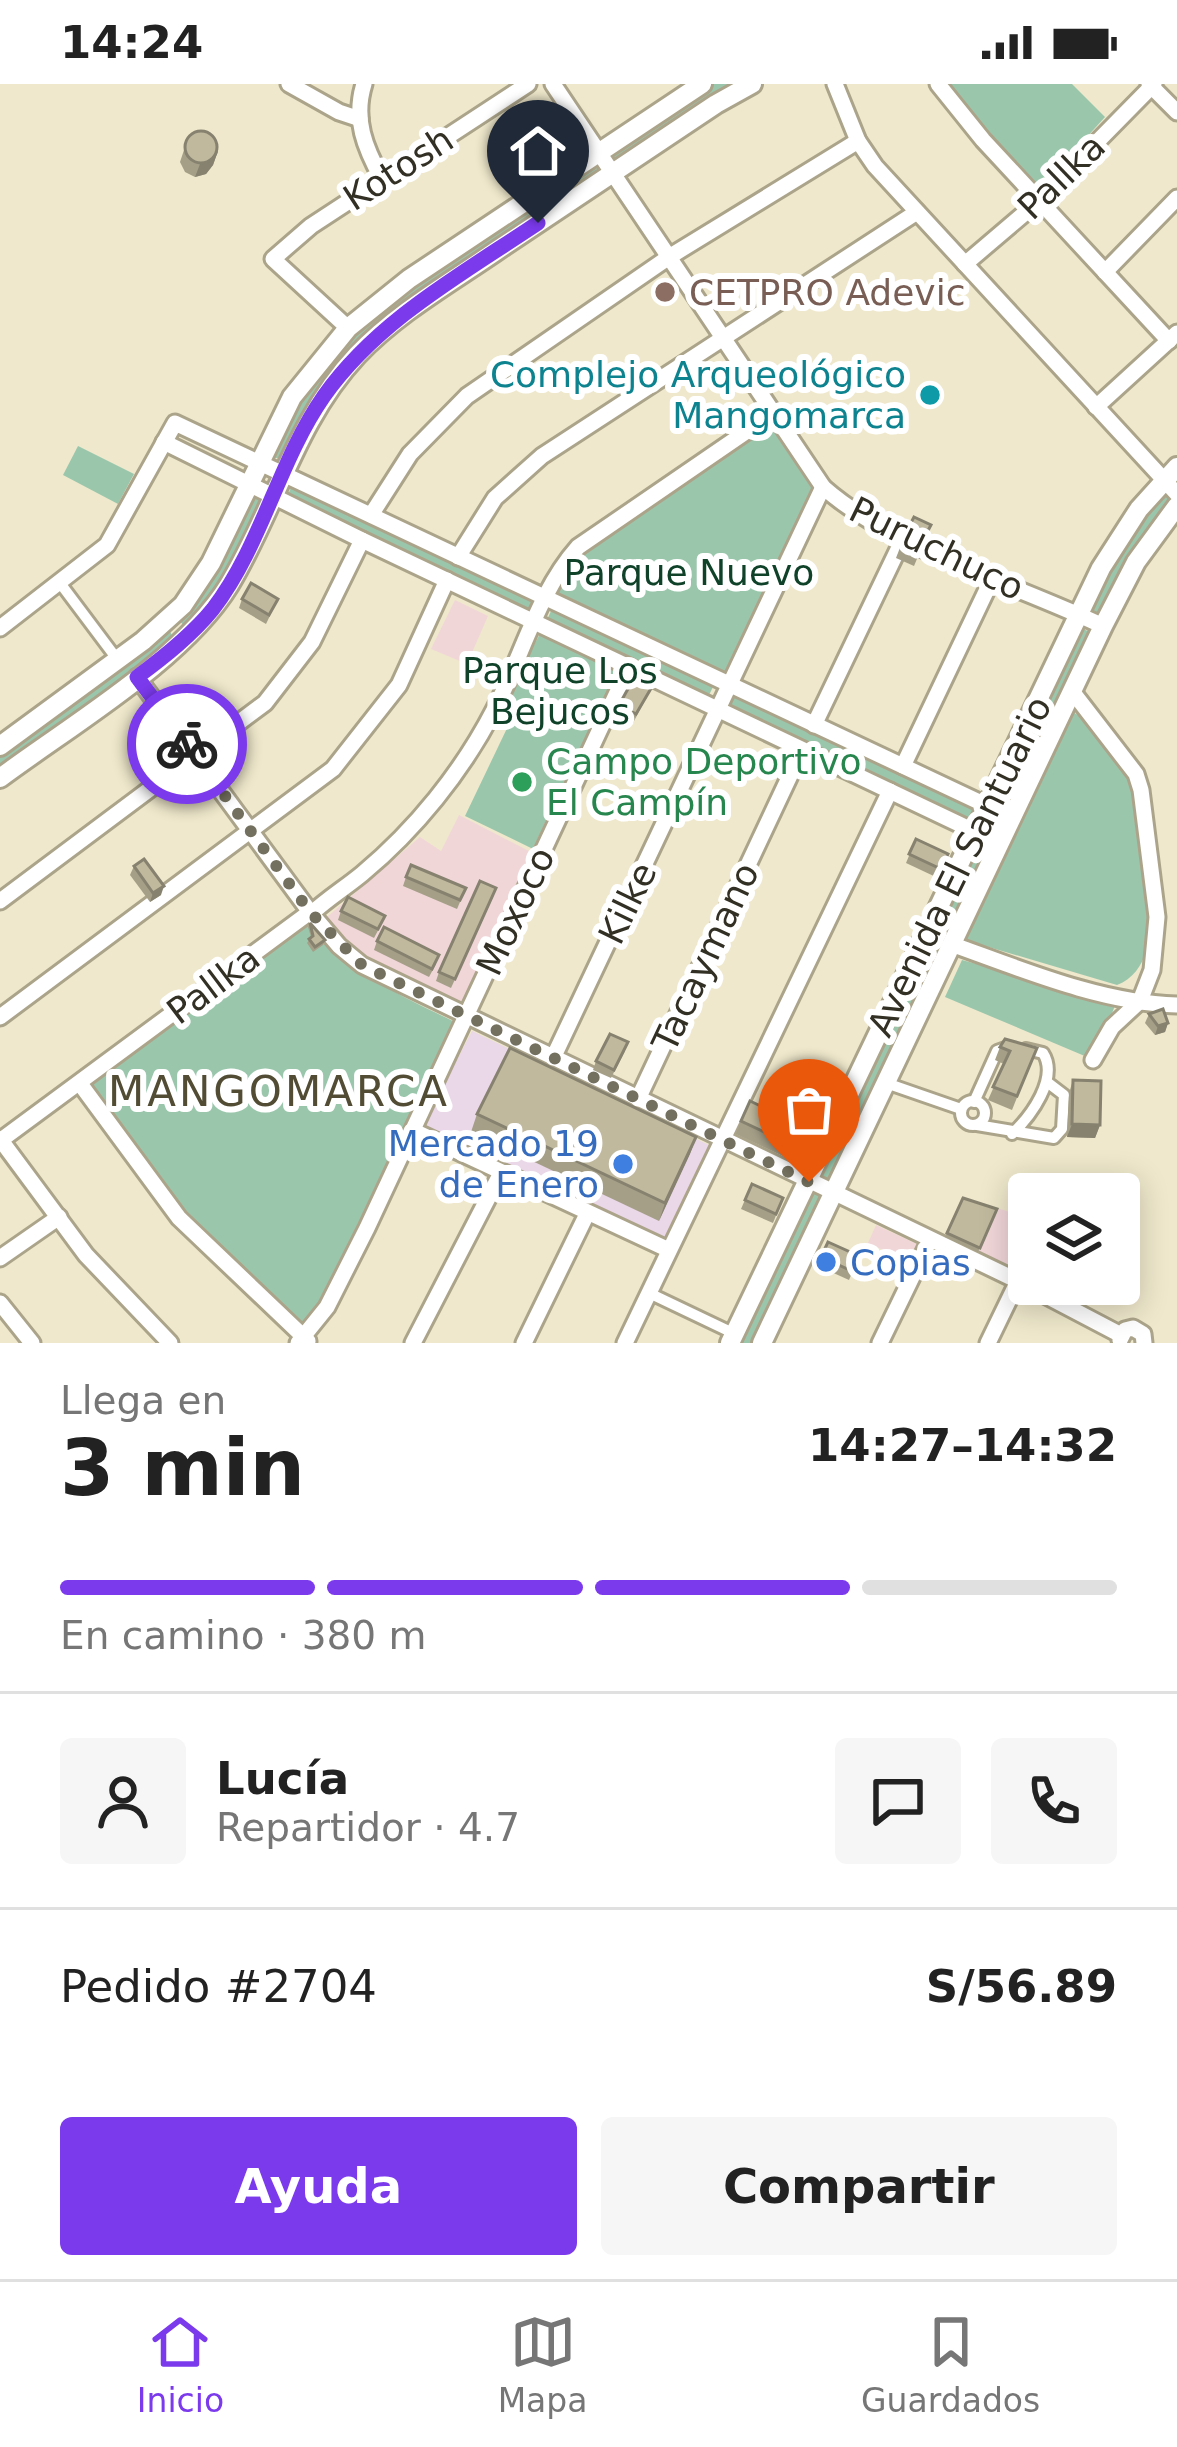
<!DOCTYPE html>
<html lang="es">
<meta charset="utf-8">
<style>
:root{--surface:#fff;--page:#f6f6f6;--text:#222;--muted:#767676;--line:#e0e0e0;--accent:#7c3aed}
body{margin:0;font-family:"DejaVu Sans",sans-serif;background:var(--page);color:var(--text);height:100vh;display:flex;flex-direction:column;font-size:45px;white-space:nowrap}
*{box-sizing:border-box;margin:0}
p{font-size:39px;color:var(--muted)}
.icon{flex:none;width:66px;height:66px;fill:none;stroke:currentColor;stroke-width:2;stroke-linecap:round;stroke-linejoin:round}
.map{position:relative;height:1259px;overflow:hidden}
.side{display:flex;flex-direction:column;background:var(--surface);flex:1}
.side>*{flex:none}
.tools{position:absolute;left:1008px;top:1089px;display:grid;gap:24px}
.tools a{display:grid;place-items:center;width:132px;height:132px;border-radius:12px;background:var(--surface);box-shadow:0 6px 30px #0003;font-size:60px}
.pin{position:absolute;display:grid;place-items:center;width:102px;height:102px;color:#fff;margin:-123px -51px;border-radius:50% 50% 50% 0;rotate:-45deg;box-shadow:0 0 12px #0007}
.pin .icon{rotate:45deg}
.courier{position:absolute;display:grid;place-items:center;width:120px;height:120px;margin:-60px;border:9px solid #7c3aed;border-radius:50%;background:#fff;color:#222;box-shadow:0 3px 15px #0007}
.summary em{font-style:normal;font-weight:600}
.summary div{display:flex;flex-direction:column-reverse}
.summary{display:flex;align-items:center;justify-content:space-between;height:204px;padding:0 60px}
h1{font-size:78px;font-weight:600;line-height:90px}
.bar{display:grid;grid-template-columns:repeat(4,1fr);gap:18px 12px;align-content:center;height:144px;padding:0 60px}
.bar i{height:15px;border-radius:9px;background:var(--line)}
.bar .active{background:var(--accent)}
.bar p{grid-column:span 4}
.line{display:flex;align-items:center;gap:30px;padding:0 60px;border-top:3px solid var(--line)}
.line div{flex:1}
.round{display:grid;place-items:center;flex:none;width:126px;height:126px;border-radius:12px;background:var(--page)}
.primary-button{display:flex;gap:24px;margin-top:auto;padding:24px 60px}
.primary-button a{flex:1;height:138px;border-radius:12px;background:var(--accent);color:#fff;font-size:48px;font-weight:600;line-height:138px;text-align:center}
.primary-button a+a{background:var(--page);color:var(--text)}
.status{display:flex;justify-content:space-between;align-items:center;height:84px;padding:0 60px;background:var(--surface);direction:ltr}
.status svg{height:33px;fill:currentColor}
.dock{display:flex;justify-content:space-around;align-items:center;height:168px;border-top:3px solid var(--line);background:var(--surface);font-size:33px;color:var(--muted)}
.dock a{display:grid;justify-items:center;gap:6px}
.dock .active{color:var(--accent)}
.map>svg:first-child{display:block}
.commercial{fill:#ead7e7}
.education{fill:#f1d6d8}
.green{fill:#9ac7ac}
.lines{fill:none;stroke-linecap:round;stroke-linejoin:round}
.pedestrian-casing{stroke:#aca48a;stroke-width:16}
.minor-casing{stroke:#aca48a;stroke-width:21}
.tertiary-casing{stroke:#aca48a;stroke-width:24}
.pedestrian{stroke:#fff;stroke-width:10}
.minor{stroke:#fff;stroke-width:15}
.tertiary{stroke:#fff;stroke-width:18}
.wall{fill:#a59f88}
.shaded-wall{fill:#86826f}
.building{fill:#c0b99e;stroke:#86826f;stroke-width:3}
.done{stroke:#74705f;stroke-width:12;stroke-dasharray:0 21.6}
.route{stroke:#7c3aed;stroke-width:15}
.education-dot{fill:#8d6e63;stroke:#fff;stroke-width:4.5}
.culture-dot{fill:#0f9aa8;stroke:#fff;stroke-width:4.5}
.leisure-dot{fill:#2e9e5b;stroke:#fff;stroke-width:4.5}
.shop-dot{fill:#3f7fe0;stroke:#fff;stroke-width:4.5}
.labels{text-anchor:middle;stroke-width:12;stroke-linejoin:round;paint-order:stroke}
.street-label{font-size:36px;fill:#322f24;stroke:#fff}
.education-label{font-size:36px;fill:#785e54;stroke:#fff;text-anchor:start}
.culture-label{font-size:36px;fill:#0d838f;stroke:#fff;text-anchor:end}
.park-label{font-size:36px;fill:#0f4229;stroke:#fff}
.leisure-label{font-size:36px;fill:#27864d;stroke:#fff;text-anchor:start}
.shop-label{font-size:36px;fill:#366cbe;stroke:#fff;text-anchor:end}
.quarter-label{font-size:42px;letter-spacing:3px;fill:#524c34;stroke:#fff}
</style>
<div class="status"><b>14:24</b><svg viewBox="0 0 49 12"><path d="M0 12V9h3v3zM5 12V6h3v6zM10 12V3h3v9zM15 12V0h3v12zM26 1h20v11H26zM47 4h2v5h-2z"/></svg></div>
<div class="map">
<svg width="1177" height="1259" viewBox="0 0 1177 1259">
<rect width="100%" height="100%" fill="#efe8cc"/>
<!-- commercial -->
<path class="commercial" d="M 472,947 L 711,1062 L 665,1157 L 423,1041 Z"/>
<!-- education -->
<g class="education">
<path d="M 455,516 L 488,532 L 467,580 L 431,565 Z"/>
<path d="M 459,731 L 535,770 L 464,922 L 372,876 L 345,856 L 327,833 L 420,753 L 441,767 Z"/>
<path d="M 962,1113 L 1029,1134 L 1029,1193 L 944,1153 Z"/>
<path d="M 876,1141 L 919,1161 L 911,1179 L 868,1159 Z"/>
</g>
<!-- green -->
<g class="green">
<path d="M 713,0 L 741,0 L 614,79 L 608,72 L 611,66 Z"/>
<path d="M 949,0 L 1072,0 L 1105,33 L 1039,106 L 955,11 Z"/>
<path d="M 593,79 L 603,86 L 394,231 L 283,376 L 270,372 L 284,337 L 369,232 Z"/>
<path d="M 774,339 L 818,402 L 725,592 L 556,512 L 567,488 L 593,462 Z"/>
<path d="M 78,362 L 134,390 L 118,420 L 63,391 Z"/>
<path d="M 292,401 L 532,515 L 531,526 L 526,527 L 286,415 Z"/>
<path d="M 1166,409 L 1172,413 L 1171,420 L 1103,530 L 1089,529 L 1131,444 Z"/>
<path d="M 249,410 L 262,411 L 263,417 L 222,502 L 184,542 L 179,536 Z"/>
<path d="M 551,527 L 713,603 L 707,615 L 546,538 Z"/>
<path d="M 1082,544 L 1091,549 L 1010,723 L 1004,724 L 997,720 L 1078,545 Z"/>
<path d="M 169,545 L 175,558 L 0,687 L 0,666 Z"/>
<path d="M 542,546 L 619,584 L 621,591 L 583,666 L 579,665 L 533,765 L 465,732 L 511,636 L 537,646 L 498,627 Z"/>
<path d="M 733,608 L 974,722 L 975,735 L 966,735 L 725,620 Z"/>
<path d="M 1073,628 C 1095,641 1111,660 1124,682 C 1141,713 1159,835 1147,867 C 1141,882 1133,895 1117,901 L 965,856 Z"/>
<path d="M 981,755 L 991,764 L 833,1097 L 818,1093 L 977,756 Z"/>
<path d="M 307,834 C 356,893 388,905 455,938 L 327,1210 L 304,1245 L 175,1124 L 86,1002 Z"/>
<path d="M 962,876 L 1108,916 L 1115,921 C 1112,934 1094,958 1087,973 L 945,913 Z"/>
<path d="M 813,1106 L 823,1114 L 754,1259 L 738,1259 Z"/>
</g>
<g class="lines">
<defs>
<g id="pedestrian">
<path d="M 60,499 L 117,575"/>
<path d="M 886,999 L 961,1025"/>
<circle cx="973" cy="1029" r="12"/>
<path d="M 974,1018 L 997,967 L 1008,963"/>
<path d="M 977,1041 L 1054,1054 L 1062,1045 L 1064,1011 L 1047,998"/>
<path d="M 1012,1050 C 1031,1032 1059,994 1043,969 L 1026,965"/>
<path d="M 649,1209 L 735,1250"/>
</g>
<g id="minor">
<path d="M 289,0 L 339,28 L 360,35"/>
<path d="M 364,0 C 353,35 365,64 382,95"/>
<path d="M 553,0 L 823,403 C 893,465 1017,501 1103,542"/>
<path d="M 835,0 L 858,57 L 875,82 L 1177,410"/>
<path d="M 938,0 L 983,56 L 1169,257"/>
<path d="M 1149,0 L 1177,28"/>
<path d="M 965,180 L 1039,117 L 1154,0"/>
<path d="M 1105,188 L 1177,114"/>
<path d="M 348,244 L 273,175 L 311,142 L 528,0"/>
<path d="M 1096,323 L 1177,249"/>
<path d="M 164,358 L 362,456 L 999,759"/>
<path d="M 371,431 L 410,370 L 467,312 L 669,173 L 858,57"/>
<path d="M 458,473 L 495,414 L 542,372 L 917,128"/>
<path d="M 0,544 L 107,461 L 175,339 L 1011,733"/>
<path d="M 137,593 L 310,828 L 339,862 L 362,881 L 1018,1197 L 1121,1251"/>
<path d="M 1072,607 L 1136,690 L 1141,706 L 1157,833 L 1152,886 L 1140,917 L 1112,943 L 1093,976"/>
<path d="M 814,641 L 904,453"/>
<path d="M 903,682 L 992,495"/>
<path d="M 0,817 L 265,619 L 312,558 L 362,456"/>
<path d="M 311,830 C 327,815 345,804 362,790 C 415,746 462,688 494,626 C 522,573 538,508 578,463 L 772,330"/>
<path d="M 951,860 C 1021,885 1101,919 1177,921"/>
<path d="M 0,933 L 333,685 L 399,601 L 447,496"/>
<path d="M 553,974 L 823,403"/>
<path d="M 81,1001 L 179,1134 L 308,1257"/>
<path d="M 638,1015 L 802,666"/>
<path d="M 414,1047 L 669,1166"/>
<path d="M 0,1055 L 86,1171 L 170,1259"/>
<path d="M 1,1056 L 310,828"/>
<path d="M 0,1174 L 59,1133"/>
<path d="M 0,1219 L 32,1259"/>
<path d="M 1120,1256 L 1125,1246 L 1133,1244 L 1143,1250 L 1144,1259"/>
<path d="M 298,1259 L 327,1223 L 367,1144 L 629,583"/>
<path d="M 413,1259 L 501,1089"/>
<path d="M 524,1259 L 587,1130"/>
<path d="M 625,1259 L 890,707"/>
<path d="M 880,1259 L 930,1156"/>
<path d="M 988,1259 L 1018,1197"/>
</g>
<g id="tertiary">
<path d="M 0,662 L 143,557 L 183,521 L 211,479 L 292,313 L 348,244 L 409,195 L 702,0"/>
<path d="M 0,694 C 71,641 183,576 229,501 C 275,425 295,337 357,271 C 397,229 448,200 496,167 C 569,118 642,69 716,20 L 752,0"/>
<path d="M 730,1259 L 1101,484 L 1139,425 L 1177,383"/>
<path d="M 762,1259 L 1103,542 L 1136,478 L 1177,422"/>
</g>
</defs>
<!-- pedestrian casing -->
<use href="#pedestrian" class="pedestrian-casing"/>
<!-- minor casing -->
<use href="#minor" class="minor-casing"/>
<!-- tertiary casing -->
<use href="#tertiary" class="tertiary-casing"/>
<!-- pedestrian -->
<use href="#pedestrian" class="pedestrian"/>
<!-- minor -->
<use href="#minor" class="minor"/>
<!-- tertiary -->
<use href="#tertiary" class="tertiary"/>
</g>
<!-- wall -->
<g class="wall">
<path d="M 189,51 L 218,67 L 213,81 L 206,90 L 195,93 L 185,88 L 180,78 Z"/>
<path d="M 931,441 L 914,482 L 896,474 L 906,448 Z"/>
<path d="M 242,515 L 278,515 L 266,540 L 239,524 Z"/>
<path d="M 653,601 L 633,639 L 615,629 L 619,621 Z"/>
<path d="M 916,755 L 948,770 L 938,794 L 906,779 Z"/>
<path d="M 134,782 L 161,811 L 150,818 L 130,791 Z"/>
<path d="M 406,793 L 466,804 L 457,825 L 403,802 Z"/>
<path d="M 493,813 L 451,904 L 436,897 L 439,888 Z"/>
<path d="M 341,827 L 381,841 L 374,854 L 338,836 Z"/>
<path d="M 310,839 L 325,856 L 323,861 L 313,868 L 307,859 L 311,853 L 308,843 Z"/>
<path d="M 377,857 L 436,880 L 429,893 L 374,866 Z"/>
<path d="M 1149,930 L 1168,939 L 1165,948 L 1155,951 L 1145,939 Z"/>
<path d="M 1000,963 L 1037,964 L 1012,1026 L 988,1016 L 1004,980 L 995,976 Z"/>
<path d="M 625,967 L 611,994 L 593,986 L 596,977 Z"/>
<path d="M 1073,996 L 1100,1041 L 1095,1054 L 1067,1053 L 1069,1009 Z"/>
<path d="M 477,1030 L 696,1053 L 659,1137 L 471,1048 Z"/>
<path d="M 741,1037 L 816,1048 L 802,1081 L 736,1050 Z"/>
<path d="M 752,1100 L 783,1114 L 773,1139 L 741,1125 Z"/>
<path d="M 963,1114 L 997,1125 L 978,1168 L 945,1153 Z"/>
<path d="M 1029,1148 L 1029,1191 L 1022,1188 L 1026,1179 L 1017,1174 Z"/>
<path d="M 828,1158 L 859,1172 L 849,1196 L 818,1182 Z"/>
</g>
<!-- shaded-wall -->
<g class="shaded-wall">
<path d="M 218,67 L 213,81 L 206,90 L 195,93 L 200,80 Z"/>
<path d="M 164,802 L 161,811 L 150,818 L 153,809 Z"/>
<path d="M 1168,939 L 1165,948 L 1155,951 L 1158,942 Z"/>
<path d="M 1072,1040 L 1100,1041 L 1095,1054 L 1067,1053 Z"/>
<path d="M 696,1053 L 690,1070 L 659,1137 L 665,1119 Z"/>
</g>
<!-- building -->
<g class="building">
<circle cx="201" cy="63" r="16"/>
<path d="M 575,63 L 580,71 L 570,78 L 565,70 Z"/>
<path d="M 914,433 L 931,441 L 923,456 L 906,448 Z"/>
<path d="M 251,499 L 278,515 L 269,531 L 242,515 Z"/>
<path d="M 634,594 L 653,601 L 636,630 L 619,621 Z"/>
<path d="M 916,755 L 948,770 L 941,785 L 909,770 Z"/>
<path d="M 144,775 L 164,802 L 153,809 L 134,782 Z"/>
<path d="M 411,781 L 466,804 L 460,816 L 406,793 Z"/>
<path d="M 480,797 L 496,804 L 455,895 L 439,888 Z"/>
<path d="M 348,813 L 385,832 L 378,845 L 341,827 Z"/>
<path d="M 310,839 L 325,856 L 315,863 L 309,855 L 313,852 Z"/>
<path d="M 384,843 L 439,871 L 432,885 L 377,857 Z"/>
<path d="M 1163,925 L 1168,939 L 1158,942 L 1149,930 Z"/>
<path d="M 610,950 L 628,958 L 614,986 L 596,977 Z"/>
<path d="M 1005,955 L 1037,964 L 1017,1012 L 993,1003 L 1010,967 L 1000,963 Z"/>
<path d="M 510,964 L 696,1053 L 665,1119 L 477,1030 Z"/>
<path d="M 1073,996 L 1101,997 L 1100,1041 L 1072,1040 Z"/>
<path d="M 750,1017 L 816,1048 L 807,1068 L 741,1037 Z"/>
<path d="M 752,1100 L 783,1114 L 776,1130 L 745,1116 Z"/>
<path d="M 963,1114 L 997,1125 L 980,1164 L 947,1149 Z"/>
<path d="M 1029,1148 L 1029,1165 L 1022,1161 Z"/>
<path d="M 828,1158 L 859,1172 L 852,1187 L 821,1173 Z"/>
</g>
<g class="lines">
<!-- done -->
<path class="done" d="M 187,660 L 310,828 L 362,881 L 809,1098"/>
<!-- route -->
<path class="route" d="M 187,660 L 137,593 C 164,573 192,551 213,525 C 262,461 278,378 324,312 C 378,236 462,190 538,139"/>
</g>
<!-- markers -->
<circle class="education-dot" cx="665" cy="208" r="12"/>
<circle class="culture-dot" cx="930" cy="311" r="12"/>
<circle class="leisure-dot" cx="522" cy="698" r="12"/>
<g class="shop-dot">
<circle cx="623" cy="1080" r="12"/>
<circle cx="826" cy="1178" r="12"/>
</g>
<g class="labels">
<!-- street labels -->
<g class="street-label">
<text transform="translate(398 84) rotate(-33)" y="13">Kotosh</text>
<text transform="translate(1061 92) rotate(-44)" y="13">Pallka</text>
<text transform="translate(937 464) rotate(26)" y="13">Puruchuco</text>
<text transform="translate(959 782) rotate(-64)" y="13">Avenida El Santuario</text>
<text transform="translate(627 819) rotate(-64)" y="13">Kilke</text>
<text transform="translate(515 827) rotate(-65)" y="13">Moxoco</text>
<text transform="translate(705 873) rotate(-65)" y="13">Tacaymano</text>
<text transform="translate(213 900) rotate(-37)" y="13">Pallka</text>
</g>
<!-- education labels -->
<g class="education-label">
<text x="689" y="221">CETPRO Adevic</text>
</g>
<!-- culture labels -->
<g class="culture-label">
<text x="906" y="303">Complejo Arqueológico<tspan x="906" dy="41">Mangomarca</tspan></text>
</g>
<!-- park labels -->
<g class="park-label">
<text x="689" y="501">Parque Nuevo</text>
<text x="560" y="599">Parque Los<tspan x="560" dy="41">Bejucos</tspan></text>
</g>
<!-- leisure labels -->
<g class="leisure-label">
<text x="546" y="690">Campo Deportivo<tspan x="546" dy="41">El Campín</tspan></text>
</g>
<!-- shop labels -->
<g class="shop-label">
<text x="599" y="1072">Mercado 19<tspan x="599" dy="41">de Enero</tspan></text>
<text x="850" y="1191" text-anchor="start">Copias</text>
</g>
<!-- quarter labels -->
<g class="quarter-label">
<text x="279" y="1022">MANGOMARCA</text>
</g>
</g>
</svg>
<div class="tools">
<a><svg class="icon" aria-label="layers" viewBox="0 0 24 24"><path d="M12 4l9 5-9 5-9-5zM3 14l9 5 9-5"/></svg></a>
</div>
<div class="pin" style="left:809px;top:1098px;background:#ea580c"><svg class="icon" aria-label="bag" viewBox="0 0 24 24"><path d="M5 8h14l-1 12H6zM9 8a3 3 0 0 1 6 0"/></svg></div>
<div class="pin" style="left:538px;top:139px;background:#1f2937"><svg class="icon" aria-label="home" viewBox="0 0 24 24"><path d="M3 11l9-7 9 7M6 9v11h12V9"/></svg></div>
<div class="courier" style="left:187px;top:660px"><svg class="icon" aria-label="bike" viewBox="0 0 24 24"><circle cx="6" cy="16" r="4"/><circle cx="18" cy="16" r="4"/><path d="M6 16l4-8h5l3 8M10 8l3 8H6M13 5h3"/></svg></div>
</div>
<section class="side">
<div class="summary"><div><h1>3 min</h1><p>Llega en</p></div><em>14:27–14:32</em></div>
<div class="bar"><i class="active"></i><i class="active"></i><i class="active"></i><i></i><p>En camino · 380 m</p></div>
<div class="line" style="height:216px"><a class="round"><svg class="icon" aria-label="person" viewBox="0 0 24 24"><circle cx="12" cy="8" r="4"/><path d="M4 21q1-7 8-7t8 7"/></svg></a><div><b>Lucía</b><p>Repartidor · 4.7</p></div><a class="round"><svg class="icon" aria-label="chat" viewBox="0 0 24 24"><path d="M4 5h16v11H9l-5 4z"/></svg></a><a class="round"><svg class="icon" aria-label="phone" viewBox="0 0 24 24"><path d="M5 4h4l2 5-3 2q2 4 5 5l2-3 5 2v4C11 20 4 13 5 4z"/></svg></a></div>
<div class="line" style="height:156px"><div>Pedido #2704</div><b>S/56.89</b></div>
<div class="primary-button"><a>Ayuda</a><a>Compartir</a></div>
</section>
<nav class="dock">
<a class="active"><svg class="icon" aria-label="home" viewBox="0 0 24 24"><path d="M3 11l9-7 9 7M6 9v11h12V9"/></svg>Inicio</a>
<a><svg class="icon" aria-label="map" viewBox="0 0 24 24"><path d="M3 6l6-2 6 2 6-2v14l-6 2-6-2-6 2zM9 4v14M15 6v14"/></svg>Mapa</a>
<a><svg class="icon" aria-label="saved" viewBox="0 0 24 24"><path d="M7 4h10v16l-5-4-5 4z"/></svg>Guardados</a>
</nav>
